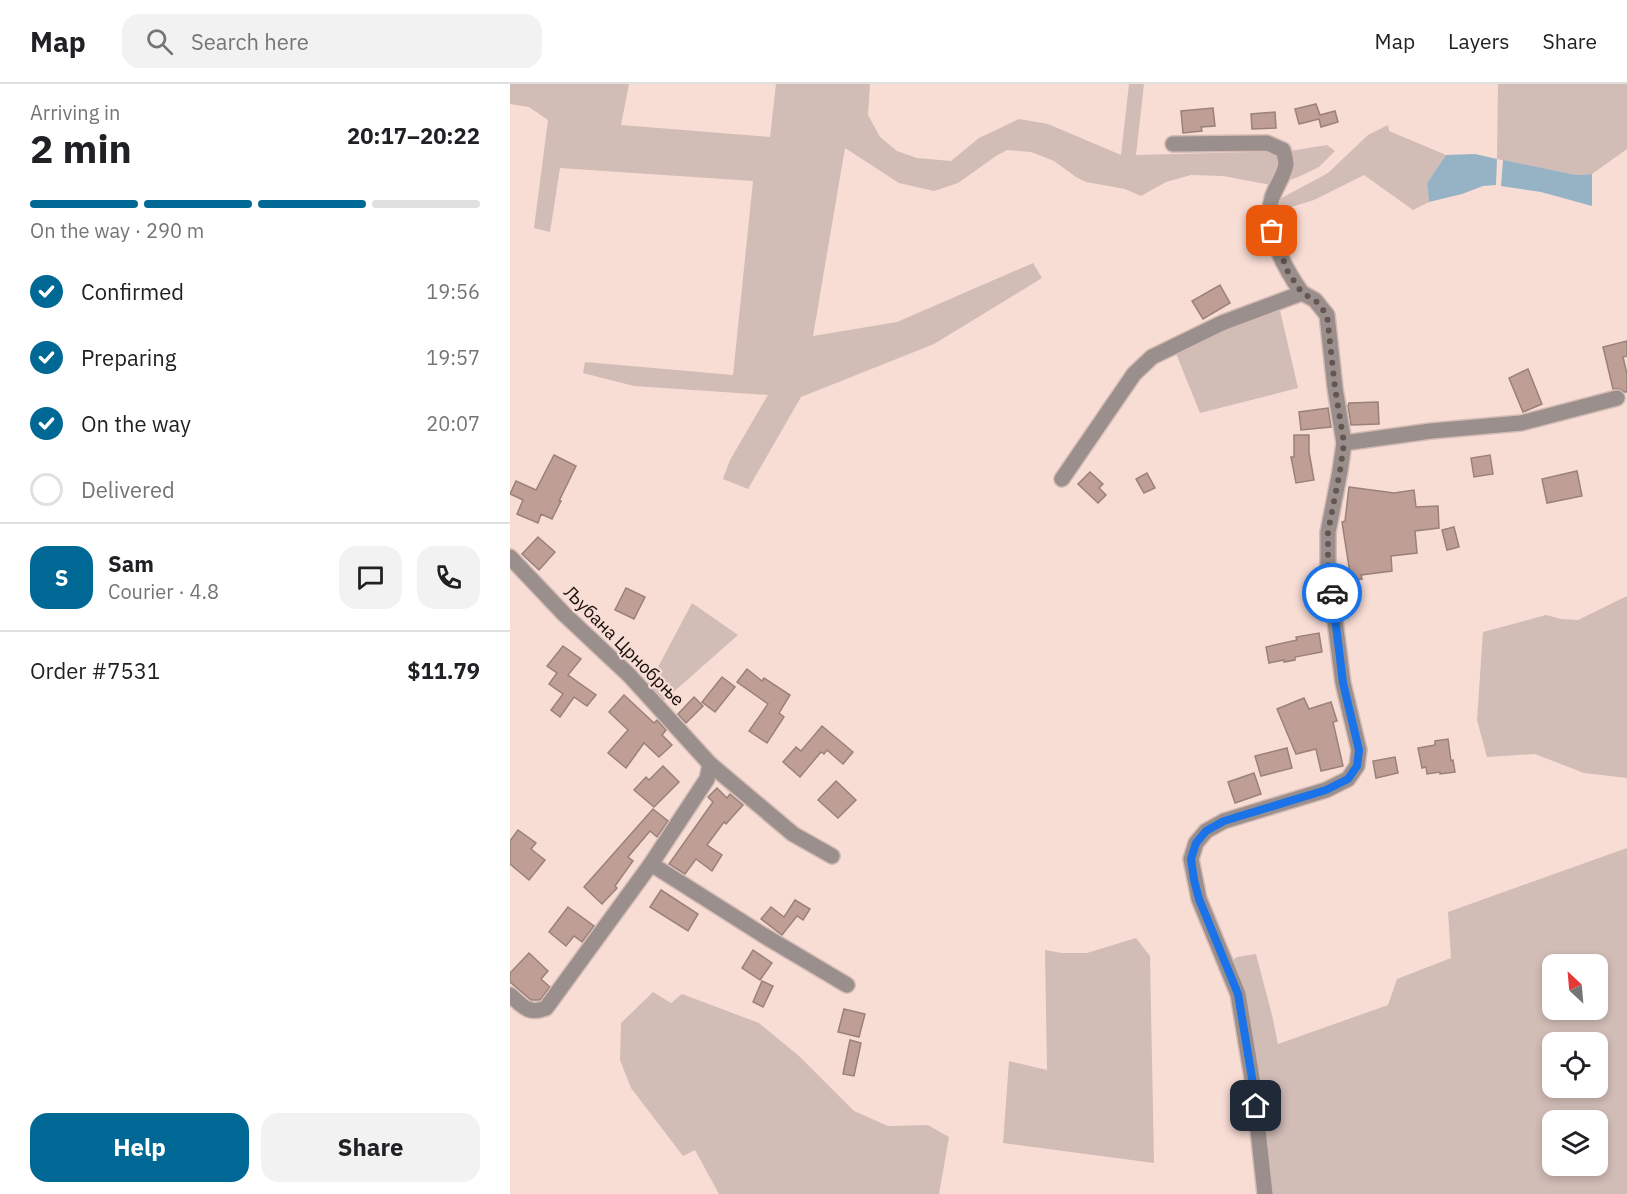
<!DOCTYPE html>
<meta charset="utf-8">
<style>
:root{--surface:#fff;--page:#f2f2f2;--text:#202124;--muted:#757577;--line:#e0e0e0;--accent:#006895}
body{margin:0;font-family:"IBM Plex Sans",sans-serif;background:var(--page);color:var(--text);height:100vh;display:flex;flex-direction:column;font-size:22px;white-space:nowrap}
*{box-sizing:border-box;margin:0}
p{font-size:20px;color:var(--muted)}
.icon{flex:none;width:33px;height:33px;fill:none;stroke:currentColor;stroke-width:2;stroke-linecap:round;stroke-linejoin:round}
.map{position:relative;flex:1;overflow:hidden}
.side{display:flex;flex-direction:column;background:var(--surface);width:510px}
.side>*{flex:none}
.needle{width:39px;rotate:334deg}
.tools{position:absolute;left:1032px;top:870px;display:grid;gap:12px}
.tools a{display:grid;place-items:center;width:66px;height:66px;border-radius:12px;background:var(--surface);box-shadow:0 3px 9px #0003;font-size:30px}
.pin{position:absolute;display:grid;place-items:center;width:51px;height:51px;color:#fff;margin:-26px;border-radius:12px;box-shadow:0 3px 9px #0006}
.courier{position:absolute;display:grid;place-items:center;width:60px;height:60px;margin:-30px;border:4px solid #1a73e8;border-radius:50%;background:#fff;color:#222;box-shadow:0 2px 8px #0007}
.head em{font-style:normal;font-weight:700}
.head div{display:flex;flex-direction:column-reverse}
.head{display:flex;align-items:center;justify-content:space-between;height:102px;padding:0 30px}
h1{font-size:39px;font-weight:700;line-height:45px}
.bar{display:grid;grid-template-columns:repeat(4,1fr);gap:9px 6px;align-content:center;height:72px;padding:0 30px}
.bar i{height:8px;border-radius:4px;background:var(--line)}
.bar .active{background:var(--accent)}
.bar p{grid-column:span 4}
.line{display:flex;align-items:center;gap:15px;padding:0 30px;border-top:2px solid var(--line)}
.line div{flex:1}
.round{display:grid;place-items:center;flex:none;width:63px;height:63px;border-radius:18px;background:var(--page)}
ol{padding:0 30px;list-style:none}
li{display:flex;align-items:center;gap:18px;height:66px}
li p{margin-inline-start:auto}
li .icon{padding:6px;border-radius:50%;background:var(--accent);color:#fff;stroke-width:4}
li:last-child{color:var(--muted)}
li i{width:33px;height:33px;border:3px solid var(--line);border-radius:50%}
.primary-button{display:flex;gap:12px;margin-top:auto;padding:12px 30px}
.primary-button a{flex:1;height:69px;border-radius:18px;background:var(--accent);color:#fff;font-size:24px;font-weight:700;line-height:69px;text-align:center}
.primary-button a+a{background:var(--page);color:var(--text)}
header{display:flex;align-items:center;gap:36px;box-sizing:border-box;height:84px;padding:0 30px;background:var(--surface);border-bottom:2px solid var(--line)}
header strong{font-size:28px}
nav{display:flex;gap:33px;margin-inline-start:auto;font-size:21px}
.search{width:420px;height:54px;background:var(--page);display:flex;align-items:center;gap:15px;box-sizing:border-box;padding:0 21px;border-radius:18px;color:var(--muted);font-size:22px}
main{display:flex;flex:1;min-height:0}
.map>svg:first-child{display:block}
.green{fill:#d1bcb6;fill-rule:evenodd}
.water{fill:#96b2c5}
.building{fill:#bf9f95;stroke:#9a817a;stroke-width:1.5}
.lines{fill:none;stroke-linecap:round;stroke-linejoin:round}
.minor-casing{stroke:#d4bcb5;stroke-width:18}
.minor{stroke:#9a8f8c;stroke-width:15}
.done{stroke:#665652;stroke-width:6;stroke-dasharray:0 10.8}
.route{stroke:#1a73e8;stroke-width:8}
.labels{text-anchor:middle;stroke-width:4.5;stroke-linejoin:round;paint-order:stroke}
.street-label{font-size:18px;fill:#170e0c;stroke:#f8ddd5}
</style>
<header>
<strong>Map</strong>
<div class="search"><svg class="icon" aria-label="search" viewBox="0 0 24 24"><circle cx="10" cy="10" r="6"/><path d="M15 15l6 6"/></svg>Search here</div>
<nav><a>Map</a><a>Layers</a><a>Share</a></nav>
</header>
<main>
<section class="side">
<div class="head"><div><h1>2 min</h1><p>Arriving in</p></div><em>20:17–20:22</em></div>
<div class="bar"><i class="active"></i><i class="active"></i><i class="active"></i><i></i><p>On the way · 290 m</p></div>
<ol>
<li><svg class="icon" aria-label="check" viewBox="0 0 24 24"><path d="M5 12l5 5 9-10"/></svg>Confirmed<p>19:56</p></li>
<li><svg class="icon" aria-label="check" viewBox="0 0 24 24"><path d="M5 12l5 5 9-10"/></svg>Preparing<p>19:57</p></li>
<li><svg class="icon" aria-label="check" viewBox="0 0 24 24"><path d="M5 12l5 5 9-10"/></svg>On the way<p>20:07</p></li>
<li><i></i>Delivered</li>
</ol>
<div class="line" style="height:108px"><b class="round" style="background:var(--accent);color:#fff">S</b><div><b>Sam</b><p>Courier · 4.8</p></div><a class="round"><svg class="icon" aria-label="chat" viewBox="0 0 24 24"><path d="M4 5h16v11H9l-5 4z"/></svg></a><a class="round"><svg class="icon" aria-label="phone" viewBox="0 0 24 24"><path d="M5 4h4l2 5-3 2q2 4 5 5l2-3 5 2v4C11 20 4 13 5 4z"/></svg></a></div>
<div class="line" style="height:78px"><div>Order #7531</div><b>$11.79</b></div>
<div class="primary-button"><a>Help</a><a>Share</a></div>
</section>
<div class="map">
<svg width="1117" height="1110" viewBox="0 0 1117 1110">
<rect width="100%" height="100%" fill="#f8ddd5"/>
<!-- green -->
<g class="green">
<path d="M 0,0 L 119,0 L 111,41 L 260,53 L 266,0 L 360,0 L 358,31 L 370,53 L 387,67 L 407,74 L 441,77 L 469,54 L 509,35 L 538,40 L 611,71 L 619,0 L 634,0 L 626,71 L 780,67 L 817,61 L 825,67 L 809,83 L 786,94 L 761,101 L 713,92 L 681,91 L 656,98 L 631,112 L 615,105 L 576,98 L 566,93 L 544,77 L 521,68 L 497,66 L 486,72 L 448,99 L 424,107 L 389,99 L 335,64 L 303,252 L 387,238 L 523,179 L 532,194 L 424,260 L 291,313 L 238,405 L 213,395 L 220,376 L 258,311 L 124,302 L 73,289 L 75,278 L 223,291 L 243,97 L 50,84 L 40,148 L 24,144 L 38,36 L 19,23 L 0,20 Z"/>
<path d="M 988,0 L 1117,0 L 1117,65 L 1082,90 L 1066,91 L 987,75 Z"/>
<path d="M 878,41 L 879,47 L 936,71 L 917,99 L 919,118 L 903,126 L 854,91 L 804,116 L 765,128 L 768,116 L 818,89 L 858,51 Z"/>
<path d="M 769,222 L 788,304 L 690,329 L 665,267 Z"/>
<path d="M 1117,512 L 1117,694 L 1074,689 L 1025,670 L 977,673 L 967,636 L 973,548 L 1036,531 L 1051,535 L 1068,536 Z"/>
<path d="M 182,519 L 228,551 L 151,619 L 137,604 Z"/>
<path d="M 1117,764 L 1117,1110 L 762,1110 L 752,1015 L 742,943 L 735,911 L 723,876 L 727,873 L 746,870 L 762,931 L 768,960 L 878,921 L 887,895 L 941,874 L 938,828 ZM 1042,880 L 1088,880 L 1088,926 L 1042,926 ZM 1042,958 L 1088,958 L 1088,1004 L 1042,1004 ZM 1042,1036 L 1088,1036 L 1088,1082 L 1042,1082 Z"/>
<path d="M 626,854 L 640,872 L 644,1079 L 493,1059 L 499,977 L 537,986 L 535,866 L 552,869 L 577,869 Z"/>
<path d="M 143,908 L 161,919 L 172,910 L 249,939 L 289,972 L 344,1027 L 378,1042 L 418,1041 L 439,1053 L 429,1110 L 209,1110 L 185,1066 L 173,1072 L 121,1004 L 110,976 L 111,939 Z"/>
</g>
<!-- water -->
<g class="water">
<path d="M 965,70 L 987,75 L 986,101 L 973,102 L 952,110 L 919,118 L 917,99 L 936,71 Z"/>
<path d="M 993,76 L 1066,91 L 1082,90 L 1082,122 L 1031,108 L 991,102 Z"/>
</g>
<!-- building -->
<g class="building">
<path d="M 806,20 L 810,31 L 825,27 L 828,38 L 811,43 L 809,35 L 789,40 L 785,25 Z"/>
<path d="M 703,24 L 705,42 L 691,43 L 692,47 L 673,49 L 671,27 Z"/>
<path d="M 765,28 L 766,44 L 742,45 L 741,30 Z"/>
<path d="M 710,201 L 720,219 L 693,235 L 682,217 Z"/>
<path d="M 1117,257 L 1117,272 L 1113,273 L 1117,290 L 1117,308 L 1115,308 L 1109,305 L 1103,305 L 1093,263 Z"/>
<path d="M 1018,285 L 1032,320 L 1013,328 L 999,294 Z"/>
<path d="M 868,318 L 869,340 L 841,341 L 838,322 L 839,319 Z"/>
<path d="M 818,324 L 821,343 L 791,346 L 789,328 Z"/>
<path d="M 784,351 L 799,351 L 799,368 L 804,396 L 786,399 L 781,373 L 784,373 Z"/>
<path d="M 44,371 L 66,382 L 49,417 L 51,417 L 42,435 L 31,430 L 28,439 L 7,430 L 13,416 L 0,410 L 6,397 L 26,406 Z"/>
<path d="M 980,371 L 983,390 L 964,393 L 961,374 Z"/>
<path d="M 1067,387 L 1072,412 L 1037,419 L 1032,395 Z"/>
<path d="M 580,388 L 593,400 L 589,404 L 596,411 L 588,419 L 568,400 Z"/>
<path d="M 637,389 L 645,404 L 634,409 L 626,395 Z"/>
<path d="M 839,403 L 884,409 L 904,406 L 906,423 L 928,422 L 929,444 L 905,447 L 907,469 L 881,472 L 882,487 L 851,491 L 852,495 L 841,496 L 832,438 L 835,437 Z"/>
<path d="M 944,443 L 949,463 L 937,466 L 932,446 Z"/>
<path d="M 28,453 L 45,468 L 29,486 L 12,470 Z"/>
<path d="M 116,504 L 135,513 L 124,535 L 105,526 Z"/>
<path d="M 809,549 L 812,568 L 785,573 L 785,576 L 774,578 L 774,576 L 759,579 L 756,563 L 787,556 L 786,553 Z"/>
<path d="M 53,562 L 71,575 L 58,591 L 86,611 L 77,622 L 64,613 L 50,633 L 41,626 L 53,610 L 39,600 L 47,589 L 37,582 Z"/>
<path d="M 237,585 L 252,597 L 254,594 L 280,611 L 269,629 L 274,633 L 257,659 L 239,647 L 258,620 L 227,598 Z"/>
<path d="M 212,593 L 225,603 L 205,628 L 192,618 Z"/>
<path d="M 114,611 L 144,639 L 147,636 L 156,646 L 152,651 L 162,661 L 149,673 L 134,659 L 116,684 L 98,669 L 118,646 L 99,628 Z"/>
<path d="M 184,613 L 193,622 L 176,639 L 168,630 Z"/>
<path d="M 794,614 L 799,625 L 821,618 L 827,637 L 823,638 L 833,682 L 811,687 L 806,665 L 786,670 L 767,625 Z"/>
<path d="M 312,642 L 343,668 L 333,680 L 317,666 L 314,670 L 311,668 L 290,693 L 273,678 L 286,663 L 291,667 Z"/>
<path d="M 938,655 L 941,677 L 943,676 L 945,688 L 930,690 L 930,688 L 917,690 L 916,683 L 912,684 L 908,664 L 925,661 L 925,657 Z"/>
<path d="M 777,664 L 782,684 L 751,692 L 745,672 Z"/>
<path d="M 885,673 L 888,689 L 866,694 L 863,677 Z"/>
<path d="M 153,682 L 169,698 L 144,723 L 124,706 L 136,693 L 139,696 Z"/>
<path d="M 744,689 L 751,710 L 725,719 L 718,698 Z"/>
<path d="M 326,697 L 346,716 L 328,734 L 308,716 Z"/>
<path d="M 207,704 L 217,714 L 220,710 L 233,721 L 216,740 L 214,738 L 197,761 L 212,771 L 202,787 L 186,775 L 175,790 L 159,780 L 203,718 L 198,713 Z"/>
<path d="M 143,725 L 158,737 L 147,753 L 140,747 L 118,773 L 123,777 L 105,802 L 107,804 L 92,820 L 74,803 Z"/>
<path d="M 8,746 L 26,759 L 21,765 L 35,776 L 19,796 L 0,780 L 0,757 Z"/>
<path d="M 151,806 L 188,830 L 178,847 L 140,823 Z"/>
<path d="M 285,816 L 300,825 L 293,836 L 287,832 L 272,851 L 251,835 L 261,823 L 274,833 Z"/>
<path d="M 58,823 L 84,842 L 72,858 L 64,852 L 56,862 L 39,848 Z"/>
<path d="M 243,866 L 262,879 L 250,896 L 232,884 Z"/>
<path d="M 19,869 L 38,887 L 31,895 L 40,903 L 30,916 L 21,916 L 0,898 L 0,889 Z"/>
<path d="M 252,897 L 263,902 L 253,923 L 243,918 Z"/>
<path d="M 334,925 L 355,930 L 349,953 L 328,948 Z"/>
<path d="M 340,956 L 351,959 L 344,992 L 333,990 Z"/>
</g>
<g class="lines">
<defs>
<g id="minor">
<path d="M 663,60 L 757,59 L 773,66 C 774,70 776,76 776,80 C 775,90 765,104 762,114 C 752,144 775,185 792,209"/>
<path d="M 834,359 L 921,347 L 1011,339 L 1107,314"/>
<path d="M 552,395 L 624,290 L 642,273 L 712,239 L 792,209 L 805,216 L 817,231 L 825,304 L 834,359 L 830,387 L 818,448 L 818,483 L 833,599 L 849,666 L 847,682 L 838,695 L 816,706 L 714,737 L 696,747 L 686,759 L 681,775 L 689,815 L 728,910 L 743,1000 L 755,1110"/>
<path d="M 0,473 L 54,530 L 119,591 L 200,680 L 283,750 L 322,772"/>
<path d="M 141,780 L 253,851 L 337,901"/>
<path d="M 0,911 C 13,922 18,931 36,924 L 141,780 L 197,695 L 200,680"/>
</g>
</defs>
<!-- minor casing -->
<use href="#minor" class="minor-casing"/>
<!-- minor -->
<use href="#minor" class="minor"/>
</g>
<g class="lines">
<!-- done -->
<path class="done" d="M 762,147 L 778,188 L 792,209 L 805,216 L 817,231 L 825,304 L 834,359 L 830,387 L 818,448 L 818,483 L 822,509"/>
<!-- route -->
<path class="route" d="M 746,1022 L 743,1000 L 728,910 L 689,815 L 684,796 L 681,775 L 686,759 L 696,747 L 714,737 L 816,706 L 838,695 L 847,682 L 849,666 L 833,599 L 822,509"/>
</g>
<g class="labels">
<!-- street labels -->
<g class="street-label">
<text transform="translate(114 562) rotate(45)" y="6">Љубана Црнобрње</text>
</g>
</g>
</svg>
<div class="tools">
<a><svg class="needle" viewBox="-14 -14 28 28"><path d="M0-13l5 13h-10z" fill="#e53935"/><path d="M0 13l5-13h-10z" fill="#757577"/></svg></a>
<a><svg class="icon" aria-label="locate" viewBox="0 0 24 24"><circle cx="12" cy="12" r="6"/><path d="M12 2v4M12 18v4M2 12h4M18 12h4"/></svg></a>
<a><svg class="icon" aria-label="layers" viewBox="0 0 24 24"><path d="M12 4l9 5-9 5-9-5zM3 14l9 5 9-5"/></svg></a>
</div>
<div class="pin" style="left:762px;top:147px;background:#ea580c"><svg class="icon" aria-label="bag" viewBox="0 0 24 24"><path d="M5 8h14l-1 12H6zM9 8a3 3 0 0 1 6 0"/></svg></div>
<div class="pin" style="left:746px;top:1022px;background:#1f2937"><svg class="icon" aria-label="home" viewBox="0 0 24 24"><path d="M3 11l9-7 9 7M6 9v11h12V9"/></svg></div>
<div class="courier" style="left:822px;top:509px"><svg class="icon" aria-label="car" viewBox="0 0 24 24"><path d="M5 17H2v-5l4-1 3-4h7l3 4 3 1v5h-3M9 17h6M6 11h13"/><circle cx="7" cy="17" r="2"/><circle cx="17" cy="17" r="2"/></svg></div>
</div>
</main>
